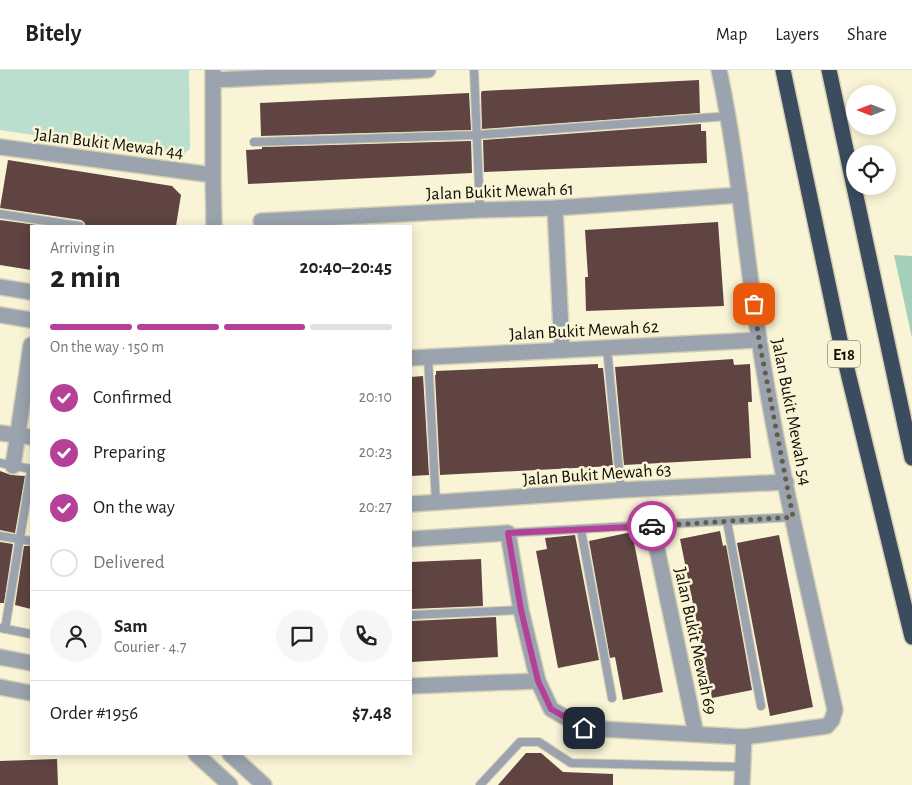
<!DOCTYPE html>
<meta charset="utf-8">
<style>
:root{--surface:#fff;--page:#f6f6f6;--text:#202124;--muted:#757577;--line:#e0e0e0;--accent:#b54098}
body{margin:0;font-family:"Alegreya Sans",sans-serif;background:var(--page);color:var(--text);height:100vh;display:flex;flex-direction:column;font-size:19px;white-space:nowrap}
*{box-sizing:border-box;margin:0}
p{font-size:16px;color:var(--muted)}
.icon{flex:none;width:28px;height:28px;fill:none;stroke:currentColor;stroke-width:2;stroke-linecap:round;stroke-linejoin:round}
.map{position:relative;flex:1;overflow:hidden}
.details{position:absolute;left:30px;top:155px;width:382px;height:530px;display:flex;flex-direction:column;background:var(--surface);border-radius:0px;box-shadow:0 2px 12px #0003}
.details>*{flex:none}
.needle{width:32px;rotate:270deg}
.tools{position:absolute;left:846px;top:15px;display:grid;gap:10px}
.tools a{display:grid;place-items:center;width:50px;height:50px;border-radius:50%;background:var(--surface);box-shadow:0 2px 12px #0003;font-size:25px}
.pin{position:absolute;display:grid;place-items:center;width:42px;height:42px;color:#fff;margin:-21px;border-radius:10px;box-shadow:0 2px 8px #0006}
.courier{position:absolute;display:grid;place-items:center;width:50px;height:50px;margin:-25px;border:4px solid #b54098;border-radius:50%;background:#fff;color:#222;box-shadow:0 1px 6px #0007}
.head em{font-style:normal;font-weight:700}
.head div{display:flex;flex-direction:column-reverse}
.head{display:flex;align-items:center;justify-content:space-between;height:85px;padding:0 20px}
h1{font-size:32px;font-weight:700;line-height:38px}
.bar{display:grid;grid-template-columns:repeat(4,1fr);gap:8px 5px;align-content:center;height:60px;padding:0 20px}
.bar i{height:6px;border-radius:4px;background:var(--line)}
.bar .on{background:var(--accent)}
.bar p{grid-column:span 4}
.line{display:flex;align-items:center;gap:12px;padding:0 20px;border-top:1px solid var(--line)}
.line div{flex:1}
.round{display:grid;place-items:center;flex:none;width:52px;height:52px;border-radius:26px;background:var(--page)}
ol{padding:0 20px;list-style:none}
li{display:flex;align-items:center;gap:15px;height:55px}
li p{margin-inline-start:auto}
li .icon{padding:5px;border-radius:50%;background:var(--accent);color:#fff;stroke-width:4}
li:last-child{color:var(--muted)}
li i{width:28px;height:28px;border:2px solid var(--line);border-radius:50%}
header{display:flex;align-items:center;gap:30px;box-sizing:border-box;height:70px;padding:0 25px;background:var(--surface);border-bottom:1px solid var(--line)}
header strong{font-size:24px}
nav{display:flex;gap:28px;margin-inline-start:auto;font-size:18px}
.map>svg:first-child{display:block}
.green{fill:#bbdfce}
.forest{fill:#a6cfbb}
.building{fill:#5f4441}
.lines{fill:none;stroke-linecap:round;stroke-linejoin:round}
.service-casing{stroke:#d5cfb5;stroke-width:10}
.minor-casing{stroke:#d5cfb5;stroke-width:18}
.tertiary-casing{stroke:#d5cfb5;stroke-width:18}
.motorway-casing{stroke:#d5cfb5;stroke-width:18}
.service{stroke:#9ba4ae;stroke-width:8}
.minor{stroke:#9ba4ae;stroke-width:15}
.tertiary{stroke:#9ba4ae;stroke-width:15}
.motorway{stroke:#3b4c5f;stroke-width:15}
.done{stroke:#625e4e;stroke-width:5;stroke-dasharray:0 9}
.route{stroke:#b54098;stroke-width:6}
.labels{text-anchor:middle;stroke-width:5;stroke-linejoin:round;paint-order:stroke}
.shield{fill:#faf4d6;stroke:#565344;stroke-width:1}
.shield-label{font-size:16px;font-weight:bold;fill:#100e05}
.street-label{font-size:18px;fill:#100e05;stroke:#faf4d6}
</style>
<header>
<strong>Bitely</strong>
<nav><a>Map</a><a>Layers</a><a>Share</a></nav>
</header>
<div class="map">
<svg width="912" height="715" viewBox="0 0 912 715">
<rect width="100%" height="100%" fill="#faf4d6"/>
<!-- green -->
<path class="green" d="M 0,0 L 189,0 L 190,79 L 179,87 L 0,60 Z"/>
<!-- forest -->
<path class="forest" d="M 894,185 L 912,186 L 912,268 Z"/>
<!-- building -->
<g class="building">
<path d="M 699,10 L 700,43 L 482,59 L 481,23 L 482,21 Z"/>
<path d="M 469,23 L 471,60 L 261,66 L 260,33 Z"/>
<path d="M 701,54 L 701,61 L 706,61 L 707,93 L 484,102 L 483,70 Z"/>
<path d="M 471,71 L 472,103 L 248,114 L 246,80 L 262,79 L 262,77 Z"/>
<path d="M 8,90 L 172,116 L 181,125 L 176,156 L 86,156 L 84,152 L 81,150 L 0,138 Z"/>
<path d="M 0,150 L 44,156 L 31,156 L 31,200 L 0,195 Z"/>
<path d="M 718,152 L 724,236 L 586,241 L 585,207 L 588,207 L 585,160 Z"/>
<path d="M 733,289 L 734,295 L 750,294 L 752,332 L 748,332 L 751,388 L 624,395 L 615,297 Z"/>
<path d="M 598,294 L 598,298 L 603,298 L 613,396 L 440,405 L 435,305 L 436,305 L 436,301 Z"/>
<path d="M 423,306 L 429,405 L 411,406 L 411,307 Z"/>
<path d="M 0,401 L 11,405 L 25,406 L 15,463 L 0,460 Z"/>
<path d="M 720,461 L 723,476 L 726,475 L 752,620 L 712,628 L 680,469 Z"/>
<path d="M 632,462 L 663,622 L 623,630 L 615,587 L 610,588 L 589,471 Z"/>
<path d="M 575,465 L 599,590 L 558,598 L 536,481 L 547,479 L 545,468 Z"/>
<path d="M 779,465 L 813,637 L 770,646 L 737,473 Z"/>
<path d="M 0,472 L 13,474 L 4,533 L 0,533 Z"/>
<path d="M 24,476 L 31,476 L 31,539 L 15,535 Z"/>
<path d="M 481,489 L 483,536 L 411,539 L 411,492 Z"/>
<path d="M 496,547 L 498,587 L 411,592 L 411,551 Z"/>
<path d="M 526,683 L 541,683 L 563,702 L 613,704 L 613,715 L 498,715 Z"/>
<path d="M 57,689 L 58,715 L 0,715 L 0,691 Z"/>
</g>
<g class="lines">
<defs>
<g id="service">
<path d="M 474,0 L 480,140"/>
<path d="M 254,72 L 476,65 L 729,46"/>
<path d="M 0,144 L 80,156"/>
<path d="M 607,278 L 621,420"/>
<path d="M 428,287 L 436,433"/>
<path d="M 0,393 L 31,399"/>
<path d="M 727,451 L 761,636"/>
<path d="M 581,460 L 612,628"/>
<path d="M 508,463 L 793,447"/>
<path d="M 0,466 L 31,471"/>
<path d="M 411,545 L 521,540"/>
<path d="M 1,558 L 31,564"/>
<path d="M 5,559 L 31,401"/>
<path d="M 480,715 L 520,672 L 539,672 L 571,693 L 743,697"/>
</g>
<g id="minor">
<path d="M 213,0 L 213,105 L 214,156"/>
<path d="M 213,10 L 428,0"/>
<path d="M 0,77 L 213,105"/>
<path d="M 555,138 L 562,280"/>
<path d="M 261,151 L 480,140 L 555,138 L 740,125"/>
<path d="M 0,217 L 31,222"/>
<path d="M 0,245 L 31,250"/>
<path d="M 411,288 L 759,270"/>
<path d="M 0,363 L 31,367"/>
<path d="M 13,396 L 31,275"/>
<path d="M 411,434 L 621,420 L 786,412"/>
<path d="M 652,455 L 696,664"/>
<path d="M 411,469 L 508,463 L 521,540 L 538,611 L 551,639 L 583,658 L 744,667 L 827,656 L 832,650 L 835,640 C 808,517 778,394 759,269 C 745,180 738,89 719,0"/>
<path d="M 411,616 L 538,611"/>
<path d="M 742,715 L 744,667"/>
</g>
<g id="tertiary">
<path d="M 0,587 L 31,593"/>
<path d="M 0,617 L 31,623"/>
<path d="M 196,684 L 230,715"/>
<path d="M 230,684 L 264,715"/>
</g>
<g id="motorway">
<path d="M 783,0 L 840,270 L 912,567"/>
<path d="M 829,0 L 912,388"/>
</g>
</defs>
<!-- service casing -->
<use href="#service" class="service-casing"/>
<!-- minor casing -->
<use href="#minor" class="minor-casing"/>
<!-- tertiary casing -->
<use href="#tertiary" class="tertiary-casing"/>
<!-- motorway casing -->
<use href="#motorway" class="motorway-casing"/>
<!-- service -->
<use href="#service" class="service"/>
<!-- minor -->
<use href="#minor" class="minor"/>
<!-- tertiary -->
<use href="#tertiary" class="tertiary"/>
<!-- motorway -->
<use href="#motorway" class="motorway"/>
</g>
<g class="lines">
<!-- done -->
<path class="done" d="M 652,456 L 793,447 L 759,270 L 754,234"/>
<!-- route -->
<path class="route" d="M 584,658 L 551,639 L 538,611 L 521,540 L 508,463 L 652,456"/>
</g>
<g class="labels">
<!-- shield labels -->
<rect class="shield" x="828" y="270.5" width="32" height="27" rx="4"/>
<g class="shield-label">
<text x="844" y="290">E18</text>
</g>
<!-- street labels -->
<g class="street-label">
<text transform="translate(109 73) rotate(7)" y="6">Jalan Bukit Mewah 44</text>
<text transform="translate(500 121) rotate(-2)" y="6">Jalan Bukit Mewah 61</text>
<text transform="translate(584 260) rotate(-3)" y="6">Jalan Bukit Mewah 62</text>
<text transform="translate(792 342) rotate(79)" y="6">Jalan Bukit Mewah 54</text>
<text transform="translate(597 404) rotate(-4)" y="6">Jalan Bukit Mewah 63</text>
<text transform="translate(696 571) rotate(78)" y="6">Jalan Bukit Mewah 69</text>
</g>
</g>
</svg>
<div class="tools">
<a><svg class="needle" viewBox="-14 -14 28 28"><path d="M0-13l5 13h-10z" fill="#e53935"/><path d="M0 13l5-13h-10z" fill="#757577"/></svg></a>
<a><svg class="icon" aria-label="locate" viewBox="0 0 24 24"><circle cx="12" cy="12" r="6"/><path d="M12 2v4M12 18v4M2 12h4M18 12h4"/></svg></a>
</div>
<div class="pin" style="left:754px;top:234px;background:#ea580c"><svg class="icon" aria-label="bag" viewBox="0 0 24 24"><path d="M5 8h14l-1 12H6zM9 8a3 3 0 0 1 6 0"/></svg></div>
<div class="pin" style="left:584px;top:658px;background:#1f2937"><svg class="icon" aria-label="home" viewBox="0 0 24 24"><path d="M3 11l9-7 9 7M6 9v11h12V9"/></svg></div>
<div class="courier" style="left:652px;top:456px"><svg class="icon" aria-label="car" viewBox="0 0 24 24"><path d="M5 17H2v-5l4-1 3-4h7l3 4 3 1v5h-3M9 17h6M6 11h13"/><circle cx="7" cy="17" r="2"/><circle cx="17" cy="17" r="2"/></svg></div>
<section class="details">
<div class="head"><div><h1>2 min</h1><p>Arriving in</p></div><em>20:40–20:45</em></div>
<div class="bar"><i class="on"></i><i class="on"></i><i class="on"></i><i></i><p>On the way · 150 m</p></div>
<ol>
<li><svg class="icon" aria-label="check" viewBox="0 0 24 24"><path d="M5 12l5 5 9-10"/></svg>Confirmed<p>20:10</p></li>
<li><svg class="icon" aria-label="check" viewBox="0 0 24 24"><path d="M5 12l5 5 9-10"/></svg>Preparing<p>20:23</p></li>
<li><svg class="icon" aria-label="check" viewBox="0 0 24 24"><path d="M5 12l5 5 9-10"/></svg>On the way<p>20:27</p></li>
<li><i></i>Delivered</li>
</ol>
<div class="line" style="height:90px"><a class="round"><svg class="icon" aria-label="person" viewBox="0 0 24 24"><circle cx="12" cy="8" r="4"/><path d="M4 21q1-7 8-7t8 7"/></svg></a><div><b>Sam</b><p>Courier · 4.7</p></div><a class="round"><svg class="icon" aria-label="chat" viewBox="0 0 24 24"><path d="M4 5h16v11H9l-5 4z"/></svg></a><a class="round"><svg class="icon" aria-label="phone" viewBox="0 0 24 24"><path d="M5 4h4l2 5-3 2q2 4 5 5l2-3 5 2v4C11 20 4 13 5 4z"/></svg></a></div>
<div class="line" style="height:65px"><div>Order #1956</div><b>$7.48</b></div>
</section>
</div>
